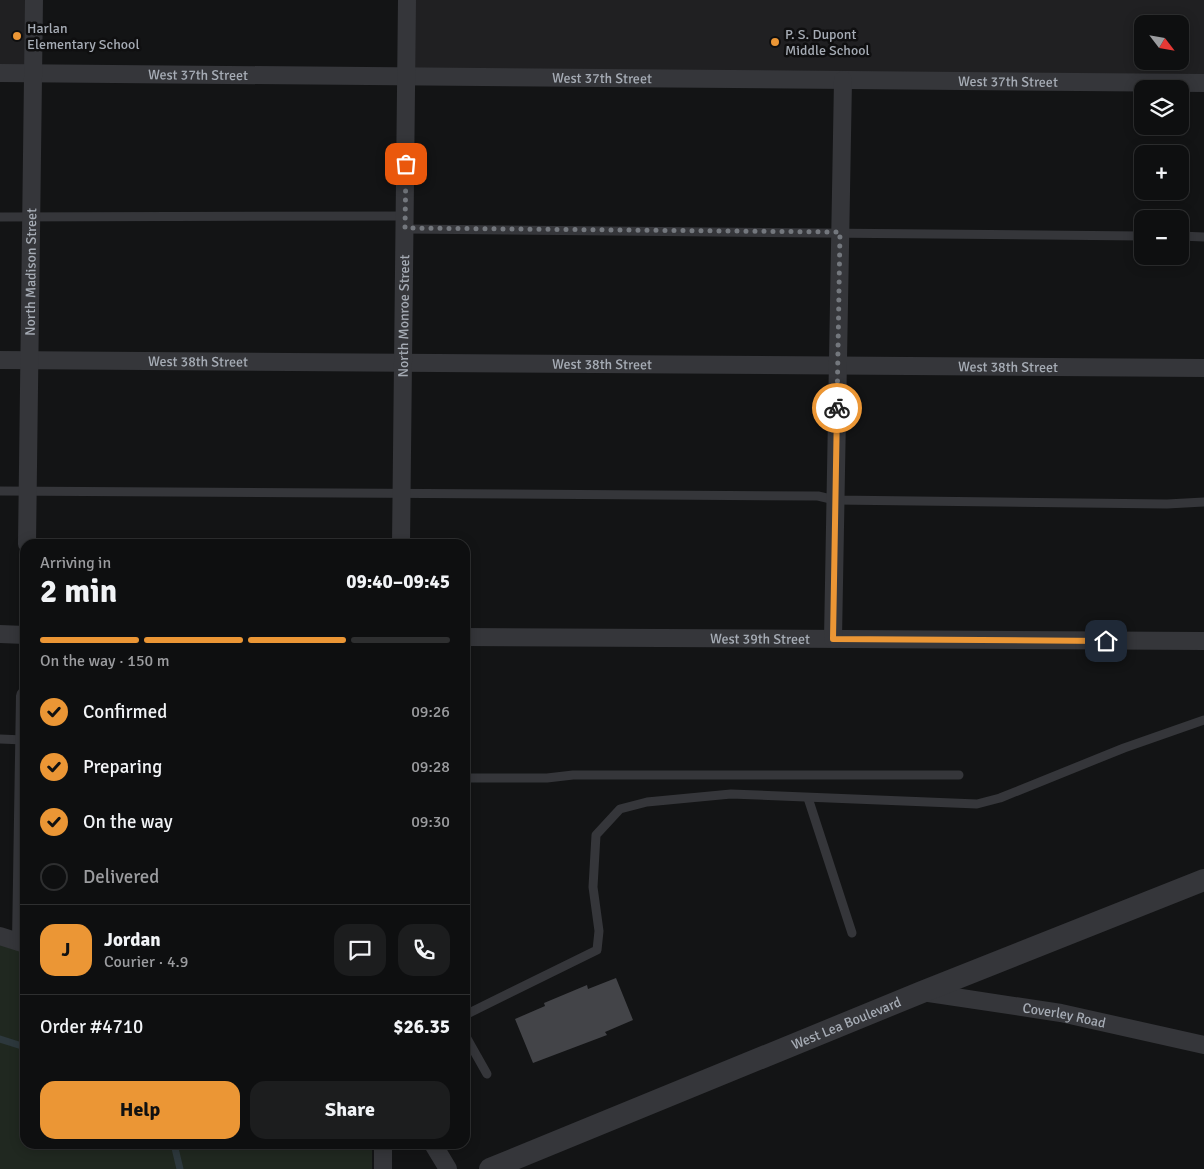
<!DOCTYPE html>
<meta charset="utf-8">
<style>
:root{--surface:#0e0f10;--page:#1c1d1e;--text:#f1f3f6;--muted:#9b9c9f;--line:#2e2f30;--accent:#eb9635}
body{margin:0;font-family:Signika,sans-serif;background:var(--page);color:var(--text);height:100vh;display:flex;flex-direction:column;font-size:19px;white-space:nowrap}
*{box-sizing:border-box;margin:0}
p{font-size:16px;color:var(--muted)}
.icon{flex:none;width:28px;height:28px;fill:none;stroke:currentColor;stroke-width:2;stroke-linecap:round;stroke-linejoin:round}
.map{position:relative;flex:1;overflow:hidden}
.side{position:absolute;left:20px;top:539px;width:450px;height:610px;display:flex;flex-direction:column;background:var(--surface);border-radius:15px;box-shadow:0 2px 12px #0003,0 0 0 1px var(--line)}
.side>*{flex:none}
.needle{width:32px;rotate:121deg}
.fabs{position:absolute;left:1134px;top:15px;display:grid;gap:10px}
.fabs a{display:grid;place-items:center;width:55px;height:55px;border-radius:10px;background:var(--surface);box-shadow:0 2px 12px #0003,0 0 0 1px var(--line);font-size:25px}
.pin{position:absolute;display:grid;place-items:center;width:42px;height:42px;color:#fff;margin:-21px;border-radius:10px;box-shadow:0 2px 8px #0006}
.courier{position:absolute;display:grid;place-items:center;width:50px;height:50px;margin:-25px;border:4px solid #eb9635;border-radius:50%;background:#fff;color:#222;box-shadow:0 1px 6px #0007}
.overview em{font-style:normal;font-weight:800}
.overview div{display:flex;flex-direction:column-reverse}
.overview{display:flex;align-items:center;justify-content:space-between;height:85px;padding:0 20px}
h1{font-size:32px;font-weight:800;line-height:38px}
.bar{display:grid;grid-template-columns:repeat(4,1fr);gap:8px 5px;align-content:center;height:60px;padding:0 20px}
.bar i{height:6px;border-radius:4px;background:var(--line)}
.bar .selected{background:var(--accent)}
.bar p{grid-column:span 4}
.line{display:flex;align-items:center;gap:12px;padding:0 20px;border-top:1px solid var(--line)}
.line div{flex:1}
.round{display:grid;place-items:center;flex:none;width:52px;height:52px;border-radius:15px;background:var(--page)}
ol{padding:0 20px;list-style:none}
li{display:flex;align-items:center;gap:15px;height:55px}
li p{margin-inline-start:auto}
li .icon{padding:5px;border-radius:50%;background:var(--accent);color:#111;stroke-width:4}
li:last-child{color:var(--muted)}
li i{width:28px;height:28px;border:2px solid var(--line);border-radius:50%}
.cta{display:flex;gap:10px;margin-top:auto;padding:10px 20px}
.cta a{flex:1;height:58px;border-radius:15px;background:var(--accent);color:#111;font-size:20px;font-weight:800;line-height:58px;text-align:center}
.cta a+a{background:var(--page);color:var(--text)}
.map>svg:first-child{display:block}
.built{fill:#202022;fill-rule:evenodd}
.green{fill:#202820}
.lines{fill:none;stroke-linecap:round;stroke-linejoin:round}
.stream{stroke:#2d383d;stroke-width:7}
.building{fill:#434448}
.service{stroke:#35363a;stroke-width:9}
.minor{stroke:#35363a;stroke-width:18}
.tertiary{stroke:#35363a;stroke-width:22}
.done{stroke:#73777d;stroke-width:5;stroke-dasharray:0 9}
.route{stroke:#eb9635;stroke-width:6}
.poi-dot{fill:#eb9635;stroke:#0f0f10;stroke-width:2}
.labels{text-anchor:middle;stroke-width:5;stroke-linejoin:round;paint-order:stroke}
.poi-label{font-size:14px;fill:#a6acb5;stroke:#0f0f10;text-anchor:start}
.street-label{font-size:14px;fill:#a6acb5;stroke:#0f0f10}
</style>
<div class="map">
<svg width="1204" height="1169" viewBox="0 0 1204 1169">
<rect width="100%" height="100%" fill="#131415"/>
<!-- built -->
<g class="built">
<path d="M 0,0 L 34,0 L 33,73 L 0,73 Z"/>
<path d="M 407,0 L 1204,0 L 1204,83 L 407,76 ZM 1142,24 L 1180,24 L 1180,61 L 1142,61 Z"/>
</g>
<!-- green -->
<path class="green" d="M 0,939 L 25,946 L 25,1144 L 372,1144 L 372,1169 L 0,1169 Z"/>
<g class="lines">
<!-- stream -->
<g class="stream">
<path d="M 0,1039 L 25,1047"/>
<path d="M 174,1144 L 180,1169"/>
</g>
</g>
<!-- building -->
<path class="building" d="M 616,978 L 633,1020 L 605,1032 L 607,1035 L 533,1063 L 515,1019 L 545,1006 L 544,1003 L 587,985 L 588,989 Z"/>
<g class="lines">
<!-- service -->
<g class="service">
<path d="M 0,217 L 405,216"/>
<path d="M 405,229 L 1142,236"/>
<path d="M 1180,236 L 1204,237"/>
<path d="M 0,491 L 818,496 L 835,500 L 1167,504 L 1204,502"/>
<path d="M 0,739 L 24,740"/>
<path d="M 465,778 L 547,778 L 573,775 L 959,775"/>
<path d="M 808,798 L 852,933"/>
<path d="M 465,1015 L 597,950 L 599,931 L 593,887 L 596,835 L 620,809 L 647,802 L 731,794 L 977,804 L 1000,798 L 1124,748 L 1204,720"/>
<path d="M 465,1035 L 487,1074"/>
</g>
<!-- minor -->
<g class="minor">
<path id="s1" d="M 0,73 L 1204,83"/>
<path id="s2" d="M 0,360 L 1204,368"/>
<path id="s3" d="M 27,544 L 34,0"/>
<path id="s4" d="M 401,544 L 407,0"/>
<path d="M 0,634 L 25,635"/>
<path id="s5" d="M 465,637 L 1204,641"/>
<path d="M 833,639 L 843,80"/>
<path d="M 0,936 L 25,944"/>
<path d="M 21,942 L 25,696"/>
<path id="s6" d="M 922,992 L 1061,1013 L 1204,1045"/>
<path d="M 433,1144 L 448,1169"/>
<path d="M 383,1169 L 383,1144"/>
</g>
<!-- tertiary -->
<path class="tertiary" id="s7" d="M 490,1169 L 922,992 L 1204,880"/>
</g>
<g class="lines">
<!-- done -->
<path class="done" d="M 406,164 L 405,228 L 840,232 L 837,408"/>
<!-- route -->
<path class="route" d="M 837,408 L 833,639 L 1106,641"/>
</g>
<!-- markers -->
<g class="poi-dot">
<circle cx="17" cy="36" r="5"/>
<circle cx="775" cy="42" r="5"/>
</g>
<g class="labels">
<!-- poi labels -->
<g class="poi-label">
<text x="27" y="33">Harlan<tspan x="27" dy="16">Elementary School</tspan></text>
<text x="785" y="39">P. S. Dupont<tspan x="785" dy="16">Middle School</tspan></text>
</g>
<!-- street labels -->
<g class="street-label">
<text dy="5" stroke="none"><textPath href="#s1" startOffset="198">West 37th Street</textPath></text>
<text dy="5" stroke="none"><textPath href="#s1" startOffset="602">West 37th Street</textPath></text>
<text dy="5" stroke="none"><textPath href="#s1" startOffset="1008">West 37th Street</textPath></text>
<text dy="5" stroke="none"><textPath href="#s3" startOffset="272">North Madison Street</textPath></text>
<text dy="5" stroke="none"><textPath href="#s4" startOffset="228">North Monroe Street</textPath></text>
<text dy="5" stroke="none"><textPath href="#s2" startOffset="198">West 38th Street</textPath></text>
<text dy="5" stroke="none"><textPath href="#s2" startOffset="602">West 38th Street</textPath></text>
<text dy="5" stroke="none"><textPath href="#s2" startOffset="1008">West 38th Street</textPath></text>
<text dy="5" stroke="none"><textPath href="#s5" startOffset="295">West 39th Street</textPath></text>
<text dy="5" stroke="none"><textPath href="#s6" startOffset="144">Coverley Road</textPath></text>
<text dy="5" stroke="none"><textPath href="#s7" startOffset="385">West Lea Boulevard</textPath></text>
</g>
</g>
</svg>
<div class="fabs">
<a><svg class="needle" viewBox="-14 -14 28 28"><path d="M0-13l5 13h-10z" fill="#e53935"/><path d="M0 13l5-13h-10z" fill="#9b9c9f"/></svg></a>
<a><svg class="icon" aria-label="layers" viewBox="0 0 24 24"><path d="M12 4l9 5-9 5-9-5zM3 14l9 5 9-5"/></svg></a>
<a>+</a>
<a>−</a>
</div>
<div class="pin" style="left:406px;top:164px;background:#ea580c"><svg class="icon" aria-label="bag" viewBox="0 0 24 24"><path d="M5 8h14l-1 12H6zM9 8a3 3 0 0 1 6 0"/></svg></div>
<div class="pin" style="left:1106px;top:641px;background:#1f2937"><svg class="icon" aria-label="home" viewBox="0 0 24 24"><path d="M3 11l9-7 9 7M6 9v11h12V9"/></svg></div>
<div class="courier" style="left:837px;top:408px"><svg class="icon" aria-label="bike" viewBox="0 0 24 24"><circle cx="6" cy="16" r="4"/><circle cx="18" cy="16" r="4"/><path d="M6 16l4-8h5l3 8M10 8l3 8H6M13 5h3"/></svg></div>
<section class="side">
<div class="overview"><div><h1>2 min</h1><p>Arriving in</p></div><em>09:40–09:45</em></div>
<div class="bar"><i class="selected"></i><i class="selected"></i><i class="selected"></i><i></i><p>On the way · 150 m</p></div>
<ol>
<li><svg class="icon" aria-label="check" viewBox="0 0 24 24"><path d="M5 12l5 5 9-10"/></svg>Confirmed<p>09:26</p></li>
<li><svg class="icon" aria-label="check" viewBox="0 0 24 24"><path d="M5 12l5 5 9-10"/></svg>Preparing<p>09:28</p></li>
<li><svg class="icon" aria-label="check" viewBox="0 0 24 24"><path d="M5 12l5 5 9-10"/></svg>On the way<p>09:30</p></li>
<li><i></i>Delivered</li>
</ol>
<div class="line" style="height:90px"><b class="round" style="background:var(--accent);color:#111">J</b><div><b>Jordan</b><p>Courier · 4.9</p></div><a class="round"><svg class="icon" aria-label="chat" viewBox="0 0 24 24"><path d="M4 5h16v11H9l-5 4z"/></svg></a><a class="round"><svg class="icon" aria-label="phone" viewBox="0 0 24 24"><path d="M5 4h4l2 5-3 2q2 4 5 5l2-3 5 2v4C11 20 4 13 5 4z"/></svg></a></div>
<div class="line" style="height:65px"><div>Order #4710</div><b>$26.35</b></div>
<div class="cta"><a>Help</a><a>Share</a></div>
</section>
</div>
